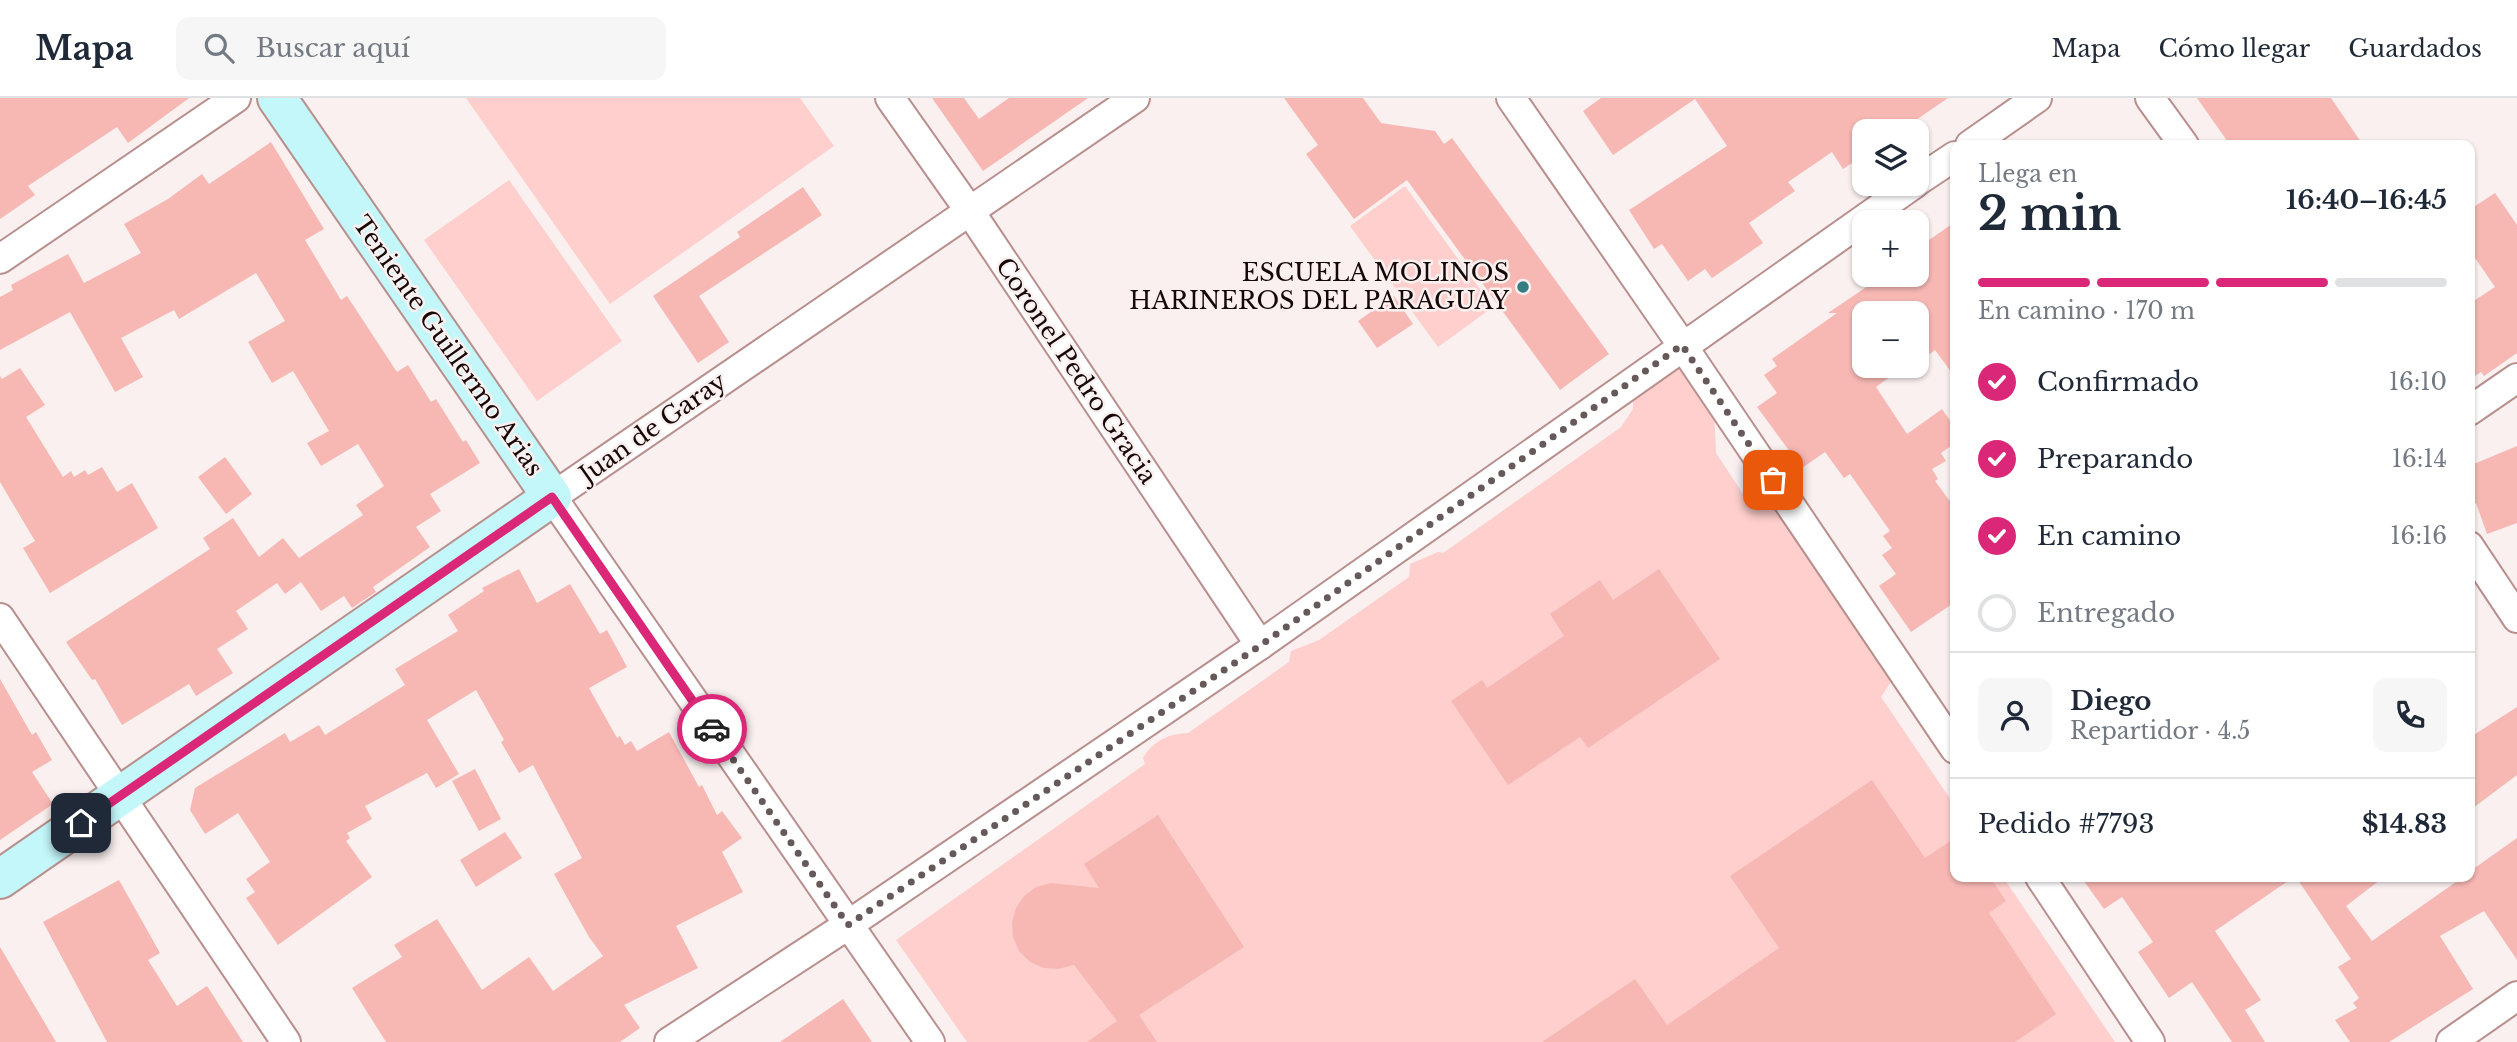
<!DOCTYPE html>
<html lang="es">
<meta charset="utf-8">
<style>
:root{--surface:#fff;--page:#f6f6f7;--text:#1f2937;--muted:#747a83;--line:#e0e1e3;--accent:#db2777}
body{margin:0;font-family:"Libre Baskerville",serif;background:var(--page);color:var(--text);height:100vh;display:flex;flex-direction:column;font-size:26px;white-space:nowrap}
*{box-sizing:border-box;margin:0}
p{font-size:23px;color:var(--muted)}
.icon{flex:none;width:38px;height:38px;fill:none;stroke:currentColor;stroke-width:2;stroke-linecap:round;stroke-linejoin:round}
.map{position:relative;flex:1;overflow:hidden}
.details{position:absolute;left:1950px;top:42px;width:525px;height:742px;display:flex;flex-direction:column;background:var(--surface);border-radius:14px;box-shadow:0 2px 5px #0004}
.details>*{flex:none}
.fabs{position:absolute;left:1852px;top:21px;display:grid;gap:14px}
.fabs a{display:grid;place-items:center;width:77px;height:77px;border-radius:14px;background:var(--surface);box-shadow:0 2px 5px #0004;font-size:35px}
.pin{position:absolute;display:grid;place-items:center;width:60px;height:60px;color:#fff;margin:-30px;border-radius:14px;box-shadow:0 4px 10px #0006}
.courier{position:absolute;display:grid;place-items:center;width:70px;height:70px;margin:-35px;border:5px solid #db2777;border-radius:50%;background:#fff;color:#222;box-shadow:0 2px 9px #0007}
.head em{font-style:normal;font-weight:800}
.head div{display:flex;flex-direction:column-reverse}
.head{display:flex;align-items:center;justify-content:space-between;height:119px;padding:0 28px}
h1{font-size:46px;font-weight:800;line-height:52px}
.bar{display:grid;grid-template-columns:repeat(4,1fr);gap:10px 7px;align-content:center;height:84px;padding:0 28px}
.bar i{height:9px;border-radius:5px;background:var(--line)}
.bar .on{background:var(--accent)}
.bar p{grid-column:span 4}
.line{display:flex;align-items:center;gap:18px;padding:0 28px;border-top:2px solid var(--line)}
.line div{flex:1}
.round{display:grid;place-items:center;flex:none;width:74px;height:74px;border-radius:14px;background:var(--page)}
ol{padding:0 28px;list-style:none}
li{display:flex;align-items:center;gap:21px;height:77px}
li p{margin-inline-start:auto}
li .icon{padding:7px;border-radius:50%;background:var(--accent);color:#fff;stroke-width:4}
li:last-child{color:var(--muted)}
li i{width:38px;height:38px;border:4px solid var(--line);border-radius:50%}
header{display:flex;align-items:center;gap:42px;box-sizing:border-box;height:98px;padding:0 35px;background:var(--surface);border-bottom:2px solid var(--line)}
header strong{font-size:33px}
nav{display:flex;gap:38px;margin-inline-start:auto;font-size:24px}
.search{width:490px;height:63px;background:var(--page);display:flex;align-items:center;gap:18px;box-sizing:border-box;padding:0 24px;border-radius:14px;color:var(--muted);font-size:26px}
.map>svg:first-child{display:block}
.green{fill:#fecfcc}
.building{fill:#f7b8b4}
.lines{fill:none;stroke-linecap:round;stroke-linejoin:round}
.street-casing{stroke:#b88f8c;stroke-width:32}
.secondary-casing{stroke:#b88f8c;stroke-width:42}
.street{stroke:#fff;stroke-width:28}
.secondary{stroke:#c4f7fa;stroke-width:38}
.done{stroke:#655959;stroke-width:7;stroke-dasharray:0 12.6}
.route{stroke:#db2777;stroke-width:9}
.poi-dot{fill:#347d82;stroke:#faf0f0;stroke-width:2.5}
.labels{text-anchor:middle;stroke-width:5;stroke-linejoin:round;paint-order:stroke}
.poi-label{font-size:24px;fill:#150807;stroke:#faf0f0;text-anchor:end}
.street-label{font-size:24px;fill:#150807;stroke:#faf0f0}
</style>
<header>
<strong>Mapa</strong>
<div class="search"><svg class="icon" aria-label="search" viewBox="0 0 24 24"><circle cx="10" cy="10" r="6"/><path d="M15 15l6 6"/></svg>Buscar aquí</div>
<nav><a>Mapa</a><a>Cómo llegar</a><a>Guardados</a></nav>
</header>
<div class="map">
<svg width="2517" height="944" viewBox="0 0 2517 944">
<rect width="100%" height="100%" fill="#faf0f0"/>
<!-- green -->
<g class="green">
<path d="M 466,0 L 800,0 L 834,48 L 610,206 Z"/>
<path d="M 509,82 L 622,243 L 537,303 L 424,142 Z"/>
<path d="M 1405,88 L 1493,209 L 1438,249 L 1350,128 Z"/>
<path d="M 1664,266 L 1679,270 L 1689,278 L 1714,310 L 1716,355 L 1749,405 L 1763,396 L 1777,396 L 1894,579 L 1881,599 L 1955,708 L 1955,779 L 2003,779 L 2115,944 L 967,944 L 896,842 L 1145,666 L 1143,660 C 1154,642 1168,636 1188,635 L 1289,564 L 1291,553 L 1319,542 L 1409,479 L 1410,466 L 1438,454 L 1443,455 L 1621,329 L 1633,311 L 1633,293 Z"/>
</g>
<!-- building -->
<g class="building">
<path d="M 0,0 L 189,0 L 128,45 L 117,29 L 28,88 L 35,97 L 0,121 Z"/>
<path d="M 932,0 L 964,0 L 979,21 L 1009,0 L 1088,0 L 983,73 Z"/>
<path d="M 1284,0 L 1363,0 L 1381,25 L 1435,33 L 1444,46 L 1452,40 L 1609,256 L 1560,292 L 1407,82 L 1354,121 L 1306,56 L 1318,47 Z"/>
<path d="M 1601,0 L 1948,0 L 1900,33 L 1864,33 L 1864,57 L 1843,71 L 1832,54 L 1788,84 L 1795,93 L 1749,125 L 1763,145 L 1712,180 L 1705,171 L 1688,183 L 1662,146 L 1654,151 L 1629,112 L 1727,48 L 1695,1 L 1613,57 L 1583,13 Z"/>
<path d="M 2197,0 L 2331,0 L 2363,47 L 2230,47 Z"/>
<path d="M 271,44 L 324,131 L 305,142 L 341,202 L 347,198 L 397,274 L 408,267 L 431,304 L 436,301 L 463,344 L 466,342 L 480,365 L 430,396 L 441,413 L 416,429 L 430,449 L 373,489 L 376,494 L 352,510 L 344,498 L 321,513 L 301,484 L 285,496 L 277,485 L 236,513 L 248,531 L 217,551 L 233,575 L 196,598 L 189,586 L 122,627 L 95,581 L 92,582 L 66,544 L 210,451 L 203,440 L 233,420 L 259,459 L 283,440 L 299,460 L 363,417 L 356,407 L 384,388 L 358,346 L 321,368 L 307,345 L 329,333 L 293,273 L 272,285 L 248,244 L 285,223 L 256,175 L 179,221 L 174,212 L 121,240 L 143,279 L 115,294 L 70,214 L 0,252 L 0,199 L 13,192 L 11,187 L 68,156 L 84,185 L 141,155 L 124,126 L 168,101 L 202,76 L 209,86 Z"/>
<path d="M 803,89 L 822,117 L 699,198 L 729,244 L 698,265 L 653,198 L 740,139 L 737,134 Z"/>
<path d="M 2495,95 L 2517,127 L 2517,255 L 2484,278 L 2481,274 L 2469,282 L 2469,206 L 2495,189 L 2469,151 L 2469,112 Z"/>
<path d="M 1955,124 L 1955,279 L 1935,252 L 1930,256 L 1927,252 L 1916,259 L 1916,215 L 1864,215 L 1864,268 L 1905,268 L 1876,289 L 1907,336 L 1942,311 L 1955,330 L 1955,345 L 1941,355 L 1946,363 L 1932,371 L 1938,381 L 1935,383 L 1955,410 L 1955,504 L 1911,534 L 1879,488 L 1896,476 L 1882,457 L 1892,450 L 1883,438 L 1890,433 L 1850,376 L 1844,380 L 1825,354 L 1802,370 L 1757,309 L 1777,295 L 1764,277 L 1777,268 L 1772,261 L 1837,215 L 1828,215 L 1884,177 L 1916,177 L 1916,151 Z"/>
<path d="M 1394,198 L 1413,226 L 1377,250 L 1358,223 Z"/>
<path d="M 20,270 L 45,307 L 26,319 L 63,379 L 71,373 L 74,379 L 85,372 L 88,377 L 102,369 L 117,394 L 132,385 L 158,430 L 50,495 L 23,450 L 35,443 L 0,384 L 0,278 L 2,281 Z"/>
<path d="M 2517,348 L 2517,425 L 2487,436 L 2476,405 L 2469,408 L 2469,368 Z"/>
<path d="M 225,359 L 252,396 L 226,416 L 198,379 Z"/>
<path d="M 519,471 L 537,505 L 570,486 L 600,536 L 607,532 L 627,569 L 589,590 L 617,640 L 620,638 L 625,647 L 631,643 L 637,653 L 669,634 L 699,689 L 702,687 L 717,717 L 722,713 L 742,740 L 722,754 L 743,794 L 676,828 L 698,870 L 624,907 L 640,930 L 620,944 L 386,944 L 352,890 L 402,859 L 394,847 L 437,821 L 482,892 L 529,859 L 553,893 L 603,858 L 589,839 L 554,776 L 582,760 L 533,667 L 519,675 L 501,644 L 504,642 L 476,592 L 427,622 L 459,676 L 436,690 L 427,675 L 365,708 L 372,721 L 347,735 L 350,740 L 346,743 L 372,779 L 278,847 L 246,800 L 255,794 L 246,781 L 270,764 L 238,715 L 205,736 L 190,712 L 195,690 L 285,635 L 290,644 L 319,627 L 325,637 L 405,587 L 395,571 L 458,533 L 448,517 L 484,493 L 482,490 Z"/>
<path d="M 1659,471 L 1720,561 L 1588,650 L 1580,639 L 1508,687 L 1451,603 L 1482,582 L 1487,590 L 1564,538 L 1550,516 L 1600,482 L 1613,502 Z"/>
<path d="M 0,581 L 32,637 L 36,634 L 52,662 L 32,674 L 53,706 L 0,742 Z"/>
<path d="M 2517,609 L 2517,677 L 2469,713 L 2469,640 Z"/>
<path d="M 475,671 L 501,721 L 479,733 L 452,683 Z"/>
<path d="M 1872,682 L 1925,760 L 1955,740 L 1955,779 L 1990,779 L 2006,803 L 1989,815 L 2056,916 L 2015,944 L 1542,944 L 1635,881 L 1667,927 L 1779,850 L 1730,778 Z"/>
<path d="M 1158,717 L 1244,849 L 1139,917 L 1157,944 L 1087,944 L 1117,923 L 1074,867 L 1058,871 L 1044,870 L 1030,864 L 1019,853 L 1013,839 L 1012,824 L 1016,810 L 1024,798 L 1036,789 L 1051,785 L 1099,790 L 1084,766 Z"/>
<path d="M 505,734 L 522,760 L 476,789 L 460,762 Z"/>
<path d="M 2517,740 L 2517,862 L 2484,813 L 2440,838 L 2473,891 L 2389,944 L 2350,944 L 2335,922 L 2357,910 L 2353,905 L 2359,900 L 2338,869 L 2351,861 L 2296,779 L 2384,779 L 2346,808 L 2372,843 L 2463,779 L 2469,779 L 2469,774 Z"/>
<path d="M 2081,779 L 2294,779 L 2215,833 L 2261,902 L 2245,912 L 2265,944 L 2232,944 L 2192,884 L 2169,900 L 2138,854 L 2153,844 L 2122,799 L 2104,811 Z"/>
<path d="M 119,782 L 160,855 L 148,862 L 177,908 L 207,888 L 243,944 L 107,944 L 43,824 Z"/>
<path d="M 0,849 L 56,944 L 0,944 Z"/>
<path d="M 843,901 L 872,944 L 780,944 Z"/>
</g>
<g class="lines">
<defs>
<g id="street">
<path d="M 890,0 L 969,112 L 1260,547"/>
<path d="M 1511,0 L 1682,247 L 1955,651"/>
<path d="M 2150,0 L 2184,47"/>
<path d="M 1970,47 L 2037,0"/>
<path d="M 1916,84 L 1955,58"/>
<path d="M 0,161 L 236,0"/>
<path d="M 2469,313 L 2517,280"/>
<path d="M 2469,448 L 2517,520"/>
<path d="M 0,520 L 286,944"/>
<path d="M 2040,779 L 2150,944"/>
<path d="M 669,944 L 848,827 L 1260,547 L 1914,86"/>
<path d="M 930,944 L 552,399 L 1135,0"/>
<path d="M 2451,944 L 2517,898"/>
</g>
<path id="secondary" d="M 0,781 L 552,399 L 277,0"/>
</defs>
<!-- street casing -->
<use href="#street" class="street-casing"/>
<!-- secondary casing -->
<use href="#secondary" class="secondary-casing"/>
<!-- street -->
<use href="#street" class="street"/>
<!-- secondary -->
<use href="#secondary" class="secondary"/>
</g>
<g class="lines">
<!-- done -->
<path class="done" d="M 712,631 L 848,827 L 1261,547 L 1682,247 L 1773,382"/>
<!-- route -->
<path class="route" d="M 81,725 L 552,399 L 712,631"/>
</g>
<!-- markers -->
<circle class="poi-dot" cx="1523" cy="189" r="7"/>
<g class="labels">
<!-- poi labels -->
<g class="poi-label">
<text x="1509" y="183">ESCUELA MOLINOS<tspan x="1509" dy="28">HARINEROS DEL PARAGUAY</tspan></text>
</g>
<!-- street labels -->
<g class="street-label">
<text transform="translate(448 248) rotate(55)" y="8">Teniente Guillermo Arias</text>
<text transform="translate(1076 273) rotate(56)" y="8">Coronel Pedro Gracia</text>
<text transform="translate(653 330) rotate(-35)" y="8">Juan de Garay</text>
</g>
</g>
</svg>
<div class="fabs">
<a><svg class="icon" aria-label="layers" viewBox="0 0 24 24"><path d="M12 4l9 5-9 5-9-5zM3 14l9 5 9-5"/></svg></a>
<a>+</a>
<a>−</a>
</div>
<div class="pin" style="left:1773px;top:382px;background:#ea580c"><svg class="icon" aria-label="bag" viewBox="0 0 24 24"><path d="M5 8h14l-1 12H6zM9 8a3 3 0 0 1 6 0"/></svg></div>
<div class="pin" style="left:81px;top:725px;background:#1f2937"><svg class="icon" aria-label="home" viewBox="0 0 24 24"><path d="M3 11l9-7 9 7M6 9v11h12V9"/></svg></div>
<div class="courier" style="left:712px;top:631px"><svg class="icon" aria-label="car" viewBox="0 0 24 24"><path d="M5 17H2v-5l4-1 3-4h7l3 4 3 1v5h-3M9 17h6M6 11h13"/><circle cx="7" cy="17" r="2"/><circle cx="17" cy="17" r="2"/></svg></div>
<section class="details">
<div class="head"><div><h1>2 min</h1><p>Llega en</p></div><em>16:40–16:45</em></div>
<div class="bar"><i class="on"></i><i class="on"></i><i class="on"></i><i></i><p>En camino · 170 m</p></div>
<ol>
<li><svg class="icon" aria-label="check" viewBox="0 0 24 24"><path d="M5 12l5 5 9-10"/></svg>Confirmado<p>16:10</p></li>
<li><svg class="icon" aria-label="check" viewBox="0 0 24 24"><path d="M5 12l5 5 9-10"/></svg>Preparando<p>16:14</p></li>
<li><svg class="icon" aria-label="check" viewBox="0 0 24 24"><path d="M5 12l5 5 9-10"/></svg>En camino<p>16:16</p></li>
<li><i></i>Entregado</li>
</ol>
<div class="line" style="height:126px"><a class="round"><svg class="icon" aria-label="person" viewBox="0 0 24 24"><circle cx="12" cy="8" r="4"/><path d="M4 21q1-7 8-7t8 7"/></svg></a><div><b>Diego</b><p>Repartidor · 4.5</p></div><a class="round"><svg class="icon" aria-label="phone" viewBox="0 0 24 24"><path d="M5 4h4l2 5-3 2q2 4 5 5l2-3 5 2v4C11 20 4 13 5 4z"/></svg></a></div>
<div class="line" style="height:91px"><div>Pedido #7793</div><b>$14.83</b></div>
</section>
</div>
